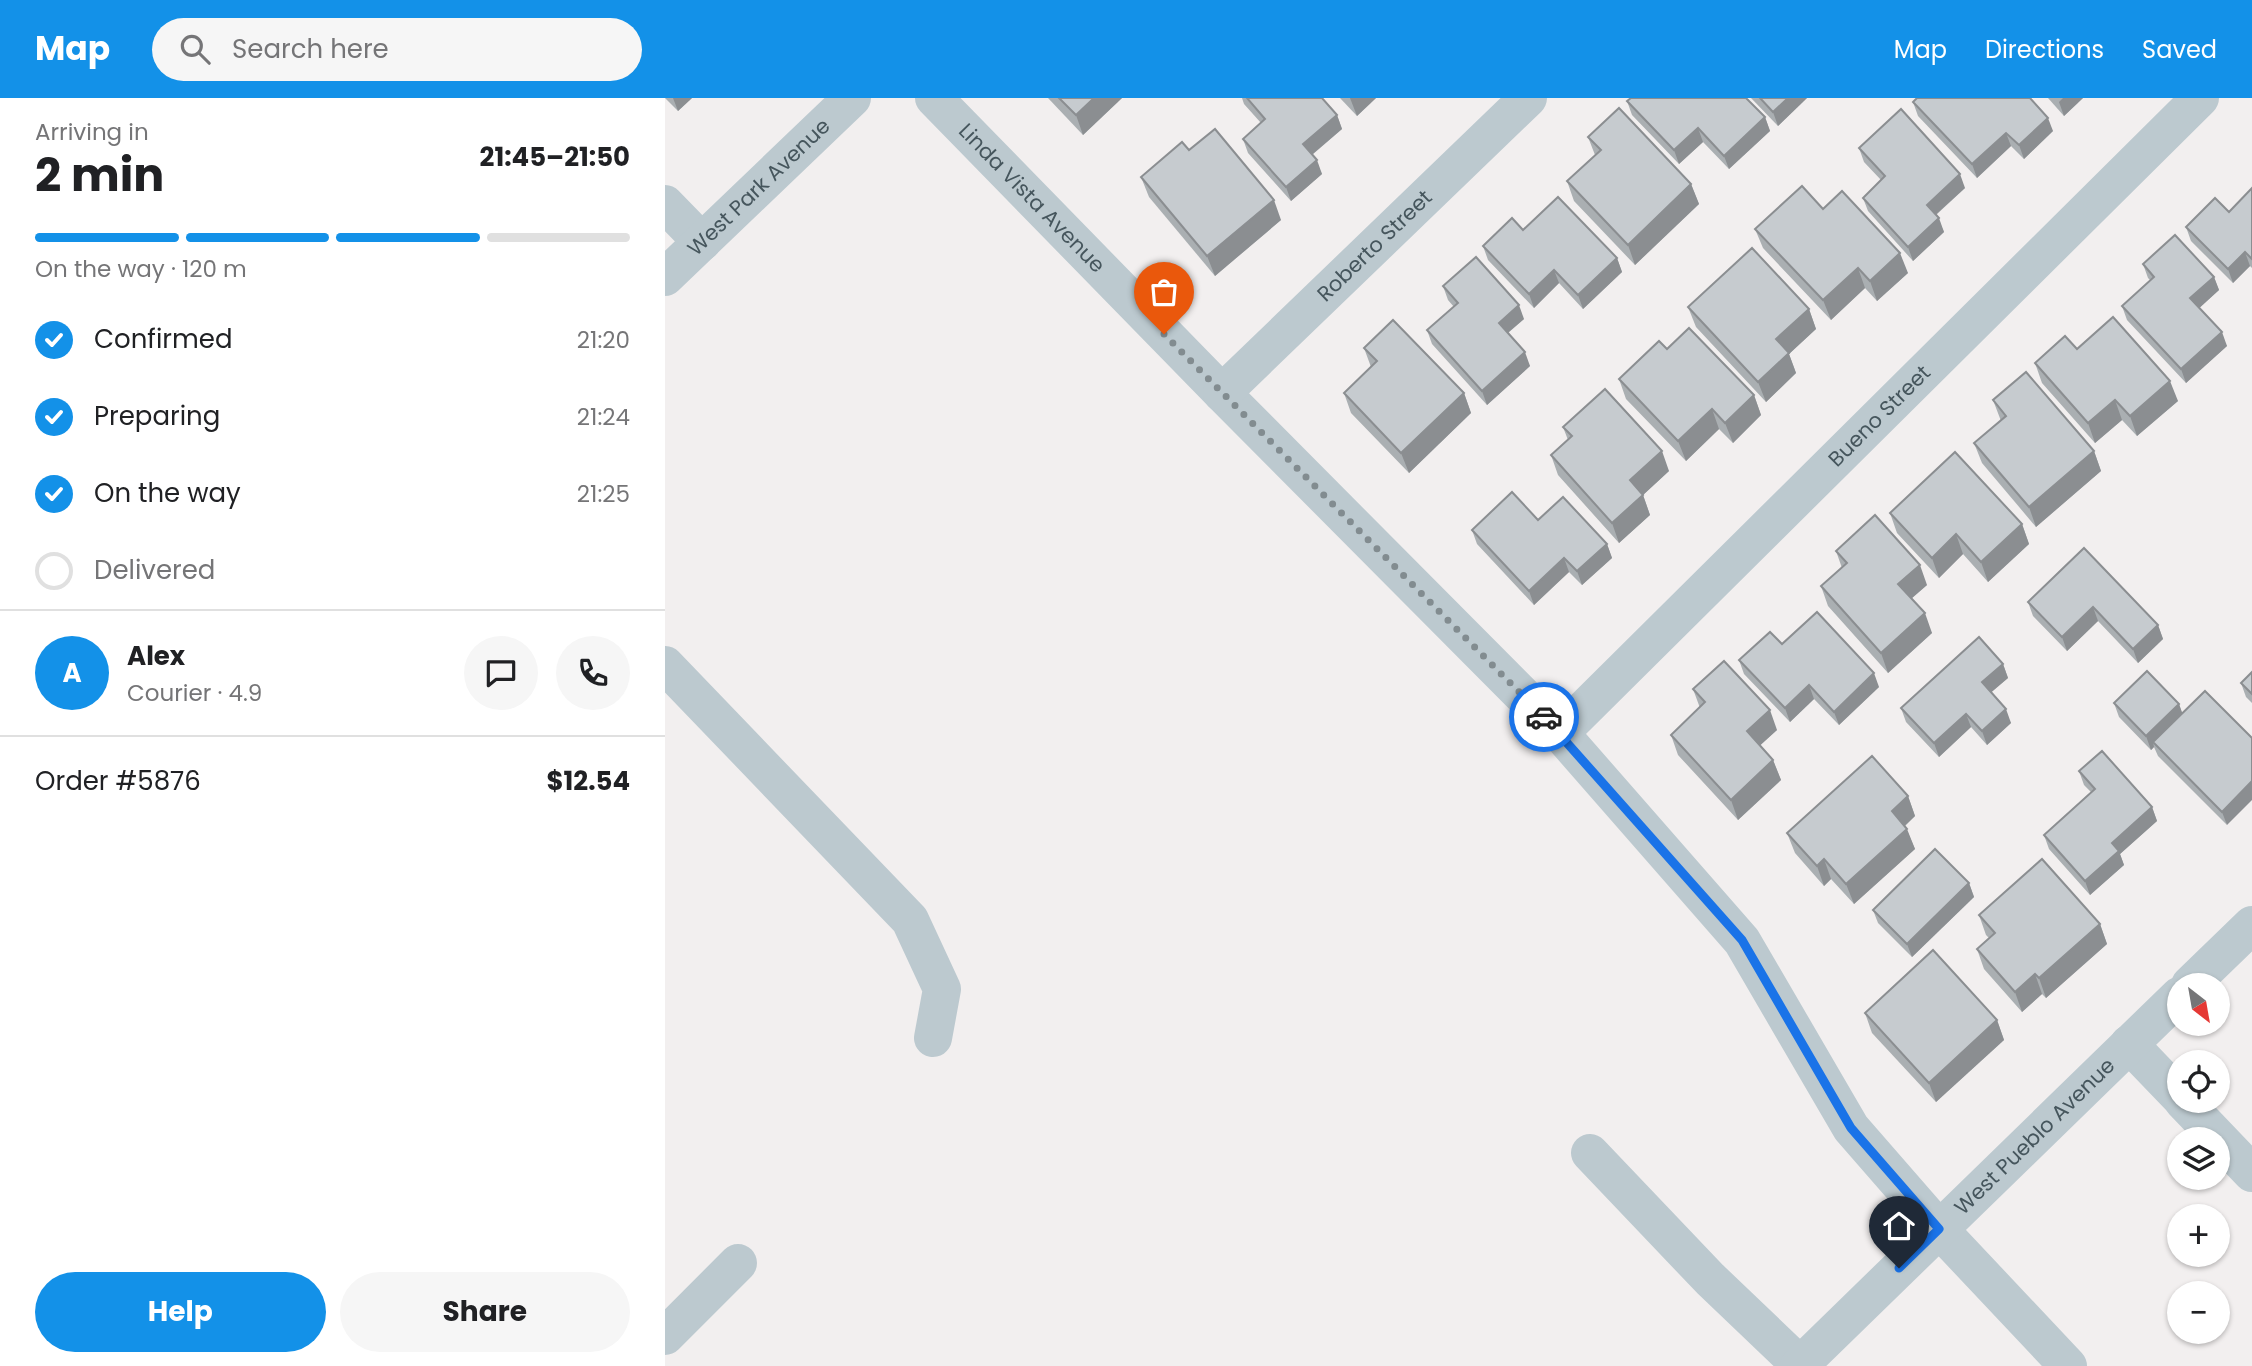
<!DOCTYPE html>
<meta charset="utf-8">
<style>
:root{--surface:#fff;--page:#f6f6f6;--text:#202124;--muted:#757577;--line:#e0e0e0;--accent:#1391e8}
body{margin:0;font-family:Poppins,sans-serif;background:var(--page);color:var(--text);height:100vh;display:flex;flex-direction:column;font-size:26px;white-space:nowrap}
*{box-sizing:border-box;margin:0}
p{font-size:23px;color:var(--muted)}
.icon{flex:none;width:38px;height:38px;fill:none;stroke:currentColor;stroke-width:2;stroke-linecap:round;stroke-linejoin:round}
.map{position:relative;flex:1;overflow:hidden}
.sheet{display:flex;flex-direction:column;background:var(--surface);width:665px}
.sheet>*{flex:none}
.needle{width:46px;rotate:149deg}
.fabs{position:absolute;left:1502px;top:875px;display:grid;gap:14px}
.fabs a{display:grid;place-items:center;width:63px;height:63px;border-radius:50%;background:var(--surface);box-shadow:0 2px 5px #0004;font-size:35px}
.pin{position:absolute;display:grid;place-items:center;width:60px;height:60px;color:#fff;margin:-72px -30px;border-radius:50% 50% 50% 0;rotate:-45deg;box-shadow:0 0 7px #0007}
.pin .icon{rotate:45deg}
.courier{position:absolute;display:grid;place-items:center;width:70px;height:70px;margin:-35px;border:5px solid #1a73e8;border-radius:50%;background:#fff;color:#222;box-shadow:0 2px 9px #0007}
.summary em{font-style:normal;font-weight:700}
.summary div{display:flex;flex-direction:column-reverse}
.summary{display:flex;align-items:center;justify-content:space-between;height:119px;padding:0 35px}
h1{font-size:46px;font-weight:700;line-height:52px}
.bar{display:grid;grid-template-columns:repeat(4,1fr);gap:10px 7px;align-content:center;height:84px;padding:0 35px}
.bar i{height:9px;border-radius:5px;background:var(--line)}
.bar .active{background:var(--accent)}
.bar p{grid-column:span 4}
.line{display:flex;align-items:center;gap:18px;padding:0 35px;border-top:2px solid var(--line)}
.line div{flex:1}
.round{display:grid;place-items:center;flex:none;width:74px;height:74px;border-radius:37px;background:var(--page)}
ol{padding:0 35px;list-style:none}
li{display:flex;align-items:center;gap:21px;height:77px}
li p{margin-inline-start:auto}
li .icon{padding:7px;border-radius:50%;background:var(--accent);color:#fff;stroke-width:4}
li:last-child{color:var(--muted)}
li i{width:38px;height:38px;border:4px solid var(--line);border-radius:50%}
.primary-button{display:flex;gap:14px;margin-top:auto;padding:14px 35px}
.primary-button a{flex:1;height:80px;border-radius:42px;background:var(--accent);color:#fff;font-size:28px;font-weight:700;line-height:80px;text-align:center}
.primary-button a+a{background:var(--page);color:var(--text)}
header{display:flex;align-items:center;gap:42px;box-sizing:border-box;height:98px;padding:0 35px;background:var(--accent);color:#fff}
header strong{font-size:33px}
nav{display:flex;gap:38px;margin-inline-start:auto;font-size:24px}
.search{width:490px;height:63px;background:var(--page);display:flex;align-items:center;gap:18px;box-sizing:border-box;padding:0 24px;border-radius:38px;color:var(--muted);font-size:26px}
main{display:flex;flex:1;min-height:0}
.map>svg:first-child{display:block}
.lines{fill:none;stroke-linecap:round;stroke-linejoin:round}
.minor{stroke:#bcc9cf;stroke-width:38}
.wall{fill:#aaafb2}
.shaded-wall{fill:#8b8e91}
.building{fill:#c6cbcf;stroke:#8b8e91;stroke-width:2}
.done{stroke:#828c90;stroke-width:7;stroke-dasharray:0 12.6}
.route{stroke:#1a73e8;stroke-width:9}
.labels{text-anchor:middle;stroke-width:7;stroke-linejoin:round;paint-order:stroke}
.street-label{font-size:21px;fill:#46565d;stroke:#fff}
</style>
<header>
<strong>Map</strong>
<div class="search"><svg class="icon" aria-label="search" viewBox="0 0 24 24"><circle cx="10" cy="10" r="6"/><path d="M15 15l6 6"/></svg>Search here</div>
<nav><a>Map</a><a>Directions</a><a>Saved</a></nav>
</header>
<main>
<section class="sheet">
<div class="summary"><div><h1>2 min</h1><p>Arriving in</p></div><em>21:45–21:50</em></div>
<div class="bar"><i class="active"></i><i class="active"></i><i class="active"></i><i></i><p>On the way · 120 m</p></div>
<ol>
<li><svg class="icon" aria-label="check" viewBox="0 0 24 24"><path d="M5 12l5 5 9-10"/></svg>Confirmed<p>21:20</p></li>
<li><svg class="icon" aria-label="check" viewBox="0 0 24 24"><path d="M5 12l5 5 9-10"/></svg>Preparing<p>21:24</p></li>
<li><svg class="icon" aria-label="check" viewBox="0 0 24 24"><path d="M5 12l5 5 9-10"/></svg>On the way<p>21:25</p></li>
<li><i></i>Delivered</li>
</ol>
<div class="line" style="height:126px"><b class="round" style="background:var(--accent);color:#fff">A</b><div><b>Alex</b><p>Courier · 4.9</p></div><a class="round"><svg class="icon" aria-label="chat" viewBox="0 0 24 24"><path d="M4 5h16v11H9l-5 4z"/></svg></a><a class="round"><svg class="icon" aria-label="phone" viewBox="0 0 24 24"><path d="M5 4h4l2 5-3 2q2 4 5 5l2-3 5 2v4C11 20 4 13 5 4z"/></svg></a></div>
<div class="line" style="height:91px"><div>Order #5876</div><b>$12.54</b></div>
<div class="primary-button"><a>Help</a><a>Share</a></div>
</section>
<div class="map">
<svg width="1587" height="1268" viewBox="0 0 1587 1268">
<rect width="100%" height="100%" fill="#f2efef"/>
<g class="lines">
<!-- minor -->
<g class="minor">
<path id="s1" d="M 269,0 L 557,295 L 895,635 L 1077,843 L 1186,1030 L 1274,1131 L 1403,1268"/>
<path d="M 0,106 L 37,144"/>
<path id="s2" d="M 0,179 L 187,0"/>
<path id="s3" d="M 557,295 L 863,0"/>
<path d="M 0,567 L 245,822 L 277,891 L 268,940"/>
<path id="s4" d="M 895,635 L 1535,0"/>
<path d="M 1525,887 L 1587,827"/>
<path d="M 1464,946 L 1514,998"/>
<path d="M 1518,1003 L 1587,1075"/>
<path d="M 925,1055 L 1045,1181 L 1135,1267"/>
<path d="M 0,1238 L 73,1165"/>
<path id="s5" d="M 1134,1268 L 1514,898"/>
</g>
</g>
<!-- wall -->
<g class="wall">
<path d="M 0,0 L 27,0 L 13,13 Z"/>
<path d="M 383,0 L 457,0 L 418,37 Z"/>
<path d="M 577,0 L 657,0 L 672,17 L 677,31 L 647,57 L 657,76 L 626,103 L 583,55 L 578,41 L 596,25 L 579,6 Z"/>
<path d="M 675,0 L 711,0 L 692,18 Z"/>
<path d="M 1086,0 L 1142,0 L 1113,28 Z"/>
<path d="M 1383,0 L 1418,0 L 1399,18 Z"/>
<path d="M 962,3 L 1100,19 L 1105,33 L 1064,71 L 1038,44 L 1014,66 L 967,17 Z"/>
<path d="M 1248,4 L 1388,33 L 1359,61 L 1346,48 L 1312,80 L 1253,18 Z"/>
<path d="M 923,39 L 1026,86 L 1034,106 L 970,167 L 909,103 L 902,83 L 930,57 Z"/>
<path d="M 1194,50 L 1300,90 L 1271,117 L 1279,134 L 1248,163 L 1203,113 L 1198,100 L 1216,82 L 1199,64 Z"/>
<path d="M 524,52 L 616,122 L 550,178 L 484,99 L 476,79 Z"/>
<path d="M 1587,90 L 1587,170 L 1585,168 L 1568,185 L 1526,143 L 1521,129 L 1564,114 Z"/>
<path d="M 1158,111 L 1243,175 L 1212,203 L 1200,190 L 1166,222 L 1098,150 L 1090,131 Z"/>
<path d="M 858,132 L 952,160 L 957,174 L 918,211 L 894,185 L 869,210 L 823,162 L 818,148 Z"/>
<path d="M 1478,166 L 1549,179 L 1554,192 L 1534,210 L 1562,248 L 1521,285 L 1462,222 L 1457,208 L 1485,182 L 1483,180 Z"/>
<path d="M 778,188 L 859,221 L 843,235 L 865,268 L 822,307 L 767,246 L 762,232 L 789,209 L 783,202 Z"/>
<path d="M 1023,209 L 1144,211 L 1151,231 L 1124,256 L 1131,275 L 1101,304 L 1031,229 Z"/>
<path d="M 699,250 L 799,295 L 806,315 L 744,375 L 686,315 L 679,295 L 706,269 Z"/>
<path d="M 1002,251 L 1089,297 L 1096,317 L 1068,345 L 1054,331 L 1021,363 L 961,301 L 954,281 Z"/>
<path d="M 1412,251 L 1513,303 L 1472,338 L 1457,322 L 1430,345 L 1377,285 L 1370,265 Z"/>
<path d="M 1328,302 L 1429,353 L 1436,373 L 1371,429 L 1317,365 L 1309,345 L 1336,323 Z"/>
<path d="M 898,329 L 1004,373 L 978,397 L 985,417 L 954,445 L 893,377 L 886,357 L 903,342 Z"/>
<path d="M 1225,415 L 1357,426 L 1364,446 L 1323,484 L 1298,456 L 1274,480 L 1232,435 Z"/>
<path d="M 873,422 L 942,446 L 947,460 L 917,487 L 904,474 L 869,507 L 812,446 L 807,432 Z"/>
<path d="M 1419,450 L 1493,527 L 1498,541 L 1473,565 L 1433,523 L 1402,553 L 1368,518 L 1363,504 Z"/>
<path d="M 1171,453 L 1262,487 L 1246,501 L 1267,535 L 1223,575 L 1163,508 L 1156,488 L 1177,470 Z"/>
<path d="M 1117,546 L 1214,589 L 1174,627 L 1149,601 L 1125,624 L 1079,576 L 1074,562 Z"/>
<path d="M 1338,566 L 1343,580 L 1326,594 L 1346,625 L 1322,647 L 1306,629 L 1274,659 L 1241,624 L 1236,610 Z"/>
<path d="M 1587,574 L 1587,605 L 1581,599 L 1576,585 Z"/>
<path d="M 1028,591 L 1112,632 L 1095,647 L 1108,662 L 1116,682 L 1073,722 L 1013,657 L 1006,637 L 1035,610 Z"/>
<path d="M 1540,593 L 1562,727 L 1493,658 L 1489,649 L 1486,652 L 1454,619 L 1449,605 L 1514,606 L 1517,615 Z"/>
<path d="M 1414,673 L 1487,709 L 1492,723 L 1455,756 L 1459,767 L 1425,797 L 1384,751 L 1379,737 L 1426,694 L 1419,687 Z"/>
<path d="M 1243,698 L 1250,718 L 1240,728 L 1250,751 L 1189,806 L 1166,781 L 1159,788 L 1130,755 L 1122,735 Z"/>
<path d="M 1304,785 L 1309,799 L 1247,859 L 1213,825 L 1208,812 Z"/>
<path d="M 1314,817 L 1435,826 L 1442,846 L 1381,900 L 1377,896 L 1357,914 L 1319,871 L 1312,851 L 1324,840 L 1321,837 Z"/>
<path d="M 1200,915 L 1332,922 L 1339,942 L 1271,1004 L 1207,935 Z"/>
</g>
<!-- shaded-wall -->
<g class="shaded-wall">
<path d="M 8,0 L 27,0 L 13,13 Z"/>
<path d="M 429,0 L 457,0 L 418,37 L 411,17 Z"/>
<path d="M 685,0 L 711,0 L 692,18 Z"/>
<path d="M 1123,0 L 1142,0 L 1113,28 L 1108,14 Z"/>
<path d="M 1398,0 L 1418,0 L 1399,18 L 1394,4 Z"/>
<path d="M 672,17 L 677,31 L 643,60 L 638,46 Z"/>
<path d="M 1100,19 L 1105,33 L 1064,71 L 1059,58 Z"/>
<path d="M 1383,20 L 1388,33 L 1359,61 L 1354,47 Z"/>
<path d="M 1033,30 L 1038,44 L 1014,66 L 1009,52 Z"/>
<path d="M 1341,35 L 1346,48 L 1312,80 L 1307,66 Z"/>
<path d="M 652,62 L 657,76 L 626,103 L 621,89 Z"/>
<path d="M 1295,76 L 1300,90 L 1267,120 L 1262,107 Z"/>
<path d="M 1026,86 L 1034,106 L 970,167 L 963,147 Z"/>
<path d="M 609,102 L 616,122 L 550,178 L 542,158 Z"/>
<path d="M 1274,120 L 1279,134 L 1248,163 L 1243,149 Z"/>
<path d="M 1580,154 L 1585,168 L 1568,185 L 1563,171 Z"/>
<path d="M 1235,155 L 1243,175 L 1212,203 L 1205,183 Z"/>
<path d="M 952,160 L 957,174 L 918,211 L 913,197 Z"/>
<path d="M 1193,170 L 1200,190 L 1166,222 L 1158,202 Z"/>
<path d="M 889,172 L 894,185 L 869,210 L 864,196 Z"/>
<path d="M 1549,179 L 1554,192 L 1530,214 L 1525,200 Z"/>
<path d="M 854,207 L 859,221 L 839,238 L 834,225 Z"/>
<path d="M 1144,211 L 1151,231 L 1124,256 L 1131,275 L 1101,304 L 1093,284 L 1111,241 Z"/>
<path d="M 1557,234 L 1562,248 L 1521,285 L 1516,271 Z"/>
<path d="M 860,254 L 865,268 L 822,307 L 817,293 Z"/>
<path d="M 1505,283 L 1513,303 L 1472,338 L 1465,318 Z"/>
<path d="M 799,295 L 806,315 L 744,375 L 736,355 Z"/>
<path d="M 1089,297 L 1096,317 L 1068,345 L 1060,325 Z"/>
<path d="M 1450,302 L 1457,322 L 1430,345 L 1423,325 Z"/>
<path d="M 1047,311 L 1054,331 L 1021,363 L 1013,343 Z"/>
<path d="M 997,353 L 1004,373 L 978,397 L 985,417 L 954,445 L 947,425 L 965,382 Z"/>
<path d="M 1429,353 L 1436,373 L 1371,429 L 1364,409 Z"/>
<path d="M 1357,426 L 1364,446 L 1323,484 L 1316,464 Z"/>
<path d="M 1291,436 L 1298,456 L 1274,480 L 1267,460 Z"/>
<path d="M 942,446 L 947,460 L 917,487 L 912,473 Z"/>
<path d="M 899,460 L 904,474 L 869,507 L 864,493 Z"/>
<path d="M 1255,467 L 1262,487 L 1240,506 L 1233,486 Z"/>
<path d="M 1428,509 L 1433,523 L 1402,553 L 1397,539 Z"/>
<path d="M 1260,515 L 1267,535 L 1223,575 L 1216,555 Z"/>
<path d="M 1493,527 L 1498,541 L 1473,565 L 1468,551 Z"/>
<path d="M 1338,566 L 1343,580 L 1322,598 L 1317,584 Z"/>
<path d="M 1209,575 L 1214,589 L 1174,627 L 1169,614 Z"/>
<path d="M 1144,587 L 1149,601 L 1125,624 L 1120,610 Z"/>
<path d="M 1514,606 L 1519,620 L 1488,644 L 1489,649 L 1486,652 L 1481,638 Z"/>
<path d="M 1341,611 L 1346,625 L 1322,647 L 1317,633 Z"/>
<path d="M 1105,612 L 1112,632 L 1089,653 L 1082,633 Z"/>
<path d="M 1301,616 L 1306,629 L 1274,659 L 1269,645 Z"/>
<path d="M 1108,662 L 1116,682 L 1073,722 L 1066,702 Z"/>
<path d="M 1587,683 L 1587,702 L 1562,727 L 1557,714 Z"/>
<path d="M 1243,698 L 1250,718 L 1234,733 L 1227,713 Z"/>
<path d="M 1487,709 L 1492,723 L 1455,756 L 1459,767 L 1425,797 L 1420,783 L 1447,745 Z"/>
<path d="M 1242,731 L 1250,751 L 1189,806 L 1181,786 Z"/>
<path d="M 1159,761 L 1166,781 L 1159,788 L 1152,768 Z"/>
<path d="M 1304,785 L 1309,799 L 1247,859 L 1242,846 Z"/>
<path d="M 1435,826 L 1442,846 L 1381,900 L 1374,880 Z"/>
<path d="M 1370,876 L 1377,896 L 1357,914 L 1350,894 Z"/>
<path d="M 1332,922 L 1339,942 L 1271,1004 L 1264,985 Z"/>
</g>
<!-- building -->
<g class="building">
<path d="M 394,0 L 429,0 L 411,17 Z"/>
<path d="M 582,0 L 657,0 L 672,17 L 638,46 L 652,62 L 621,89 L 578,41 L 600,21 Z"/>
<path d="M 966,0 L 1081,0 L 1100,19 L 1059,58 L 1033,30 L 1009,52 L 962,3 Z"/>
<path d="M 1095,0 L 1123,0 L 1108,14 Z"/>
<path d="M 1252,0 L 1365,0 L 1383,20 L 1354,47 L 1341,35 L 1307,66 L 1248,4 Z"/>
<path d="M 954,10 L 1026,86 L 963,147 L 902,83 L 936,52 L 923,39 Z"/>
<path d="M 1236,11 L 1295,76 L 1262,107 L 1274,120 L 1243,149 L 1198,100 L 1220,78 L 1194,50 Z"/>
<path d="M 550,31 L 609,102 L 542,158 L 476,79 L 517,44 L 524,52 Z"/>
<path d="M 1137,88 L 1158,111 L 1177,93 L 1235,155 L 1205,183 L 1193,170 L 1158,202 L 1090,131 Z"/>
<path d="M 1587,90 L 1587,161 L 1580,154 L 1563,171 L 1521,129 L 1550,100 L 1564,114 Z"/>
<path d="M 893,99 L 952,160 L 913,197 L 889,172 L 864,196 L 818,148 L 847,120 L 858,132 Z"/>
<path d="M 1510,137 L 1549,179 L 1525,200 L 1557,234 L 1516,271 L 1457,208 L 1489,179 L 1478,166 Z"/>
<path d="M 1087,150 L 1144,211 L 1111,241 L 1124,255 L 1093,284 L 1023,209 Z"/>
<path d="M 811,159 L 854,207 L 834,225 L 860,254 L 817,293 L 762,232 L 793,205 L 778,188 Z"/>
<path d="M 1448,219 L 1505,283 L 1465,318 L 1450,302 L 1423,325 L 1370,265 L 1400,238 L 1412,251 Z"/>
<path d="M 728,222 L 799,295 L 736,355 L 679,295 L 712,263 L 699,250 Z"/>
<path d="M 1024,230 L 1089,297 L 1060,325 L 1047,311 L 1013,343 L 954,281 L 994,243 L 1002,251 Z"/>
<path d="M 1361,274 L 1429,353 L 1364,409 L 1309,345 L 1341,318 L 1328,302 Z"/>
<path d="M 940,291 L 997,353 L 965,382 L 978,397 L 947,425 L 886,357 L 907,338 L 898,329 Z"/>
<path d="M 1290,354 L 1357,426 L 1316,464 L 1291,436 L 1267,460 L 1225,415 Z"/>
<path d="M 847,394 L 873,422 L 898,399 L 942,446 L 912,473 L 899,460 L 864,493 L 807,432 Z"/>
<path d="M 1210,417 L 1255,467 L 1233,486 L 1260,515 L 1216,555 L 1156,488 L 1182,465 L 1171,453 Z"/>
<path d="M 1419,450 L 1493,527 L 1468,551 L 1428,509 L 1397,539 L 1363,504 Z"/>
<path d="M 1152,514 L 1209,575 L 1169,614 L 1144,587 L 1120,610 L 1074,562 L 1105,534 L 1117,546 Z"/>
<path d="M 1314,539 L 1338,566 L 1317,584 L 1341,611 L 1317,633 L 1301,616 L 1269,645 L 1236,610 Z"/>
<path d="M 1059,563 L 1105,612 L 1082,633 L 1108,662 L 1066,702 L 1006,637 L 1040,604 L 1028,591 Z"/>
<path d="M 1482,573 L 1514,606 L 1481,638 L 1449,605 Z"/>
<path d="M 1587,574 L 1587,596 L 1576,585 Z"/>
<path d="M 1540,593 L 1587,640 L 1587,683 L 1557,714 L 1488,644 Z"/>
<path d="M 1437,653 L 1487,709 L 1447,745 L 1454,753 L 1420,783 L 1379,737 L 1430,691 L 1414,673 Z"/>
<path d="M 1207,658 L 1243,698 L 1227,713 L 1242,731 L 1181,786 L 1159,761 L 1152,768 L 1122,735 Z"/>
<path d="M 1270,751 L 1304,785 L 1242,846 L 1208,812 Z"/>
<path d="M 1377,761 L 1435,826 L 1374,880 L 1370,876 L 1350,894 L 1312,851 L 1330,835 L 1314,817 Z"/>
<path d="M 1268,852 L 1332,922 L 1264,985 L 1200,915 Z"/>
</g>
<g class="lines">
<!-- done -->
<path class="done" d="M 499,236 L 879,619"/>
<!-- route -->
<path class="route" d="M 879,619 L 1077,842 L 1186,1030 L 1274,1131 L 1234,1170"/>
</g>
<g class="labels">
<!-- street labels -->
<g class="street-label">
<text dy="7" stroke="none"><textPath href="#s2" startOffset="130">West Park Avenue</textPath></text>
<text dy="7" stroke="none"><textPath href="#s1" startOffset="140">Linda Vista Avenue</textPath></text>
<text dy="7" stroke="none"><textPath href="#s3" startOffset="212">Roberto Street</textPath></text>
<text dy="7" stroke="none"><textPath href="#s4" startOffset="450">Bueno Street</textPath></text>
<text dy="7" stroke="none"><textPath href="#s5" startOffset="329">West Pueblo Avenue</textPath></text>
</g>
</g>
</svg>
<div class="fabs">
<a><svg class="needle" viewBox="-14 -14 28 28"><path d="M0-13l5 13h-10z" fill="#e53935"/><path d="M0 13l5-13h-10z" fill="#757577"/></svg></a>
<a><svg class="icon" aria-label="locate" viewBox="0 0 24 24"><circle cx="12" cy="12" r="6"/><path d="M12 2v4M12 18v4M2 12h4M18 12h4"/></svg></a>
<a><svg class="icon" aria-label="layers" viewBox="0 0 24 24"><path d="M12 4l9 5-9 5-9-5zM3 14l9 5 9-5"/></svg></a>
<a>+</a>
<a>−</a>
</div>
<div class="pin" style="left:499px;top:236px;background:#ea580c"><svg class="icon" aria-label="bag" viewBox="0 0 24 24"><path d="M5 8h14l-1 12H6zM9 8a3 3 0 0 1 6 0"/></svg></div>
<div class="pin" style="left:1234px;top:1170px;background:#1f2937"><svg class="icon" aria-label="home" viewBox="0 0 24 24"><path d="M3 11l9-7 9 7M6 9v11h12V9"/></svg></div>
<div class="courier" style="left:879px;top:619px"><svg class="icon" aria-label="car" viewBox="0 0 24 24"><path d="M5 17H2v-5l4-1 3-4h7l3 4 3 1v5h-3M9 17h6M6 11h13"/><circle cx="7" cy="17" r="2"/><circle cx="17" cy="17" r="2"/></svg></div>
</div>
</main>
